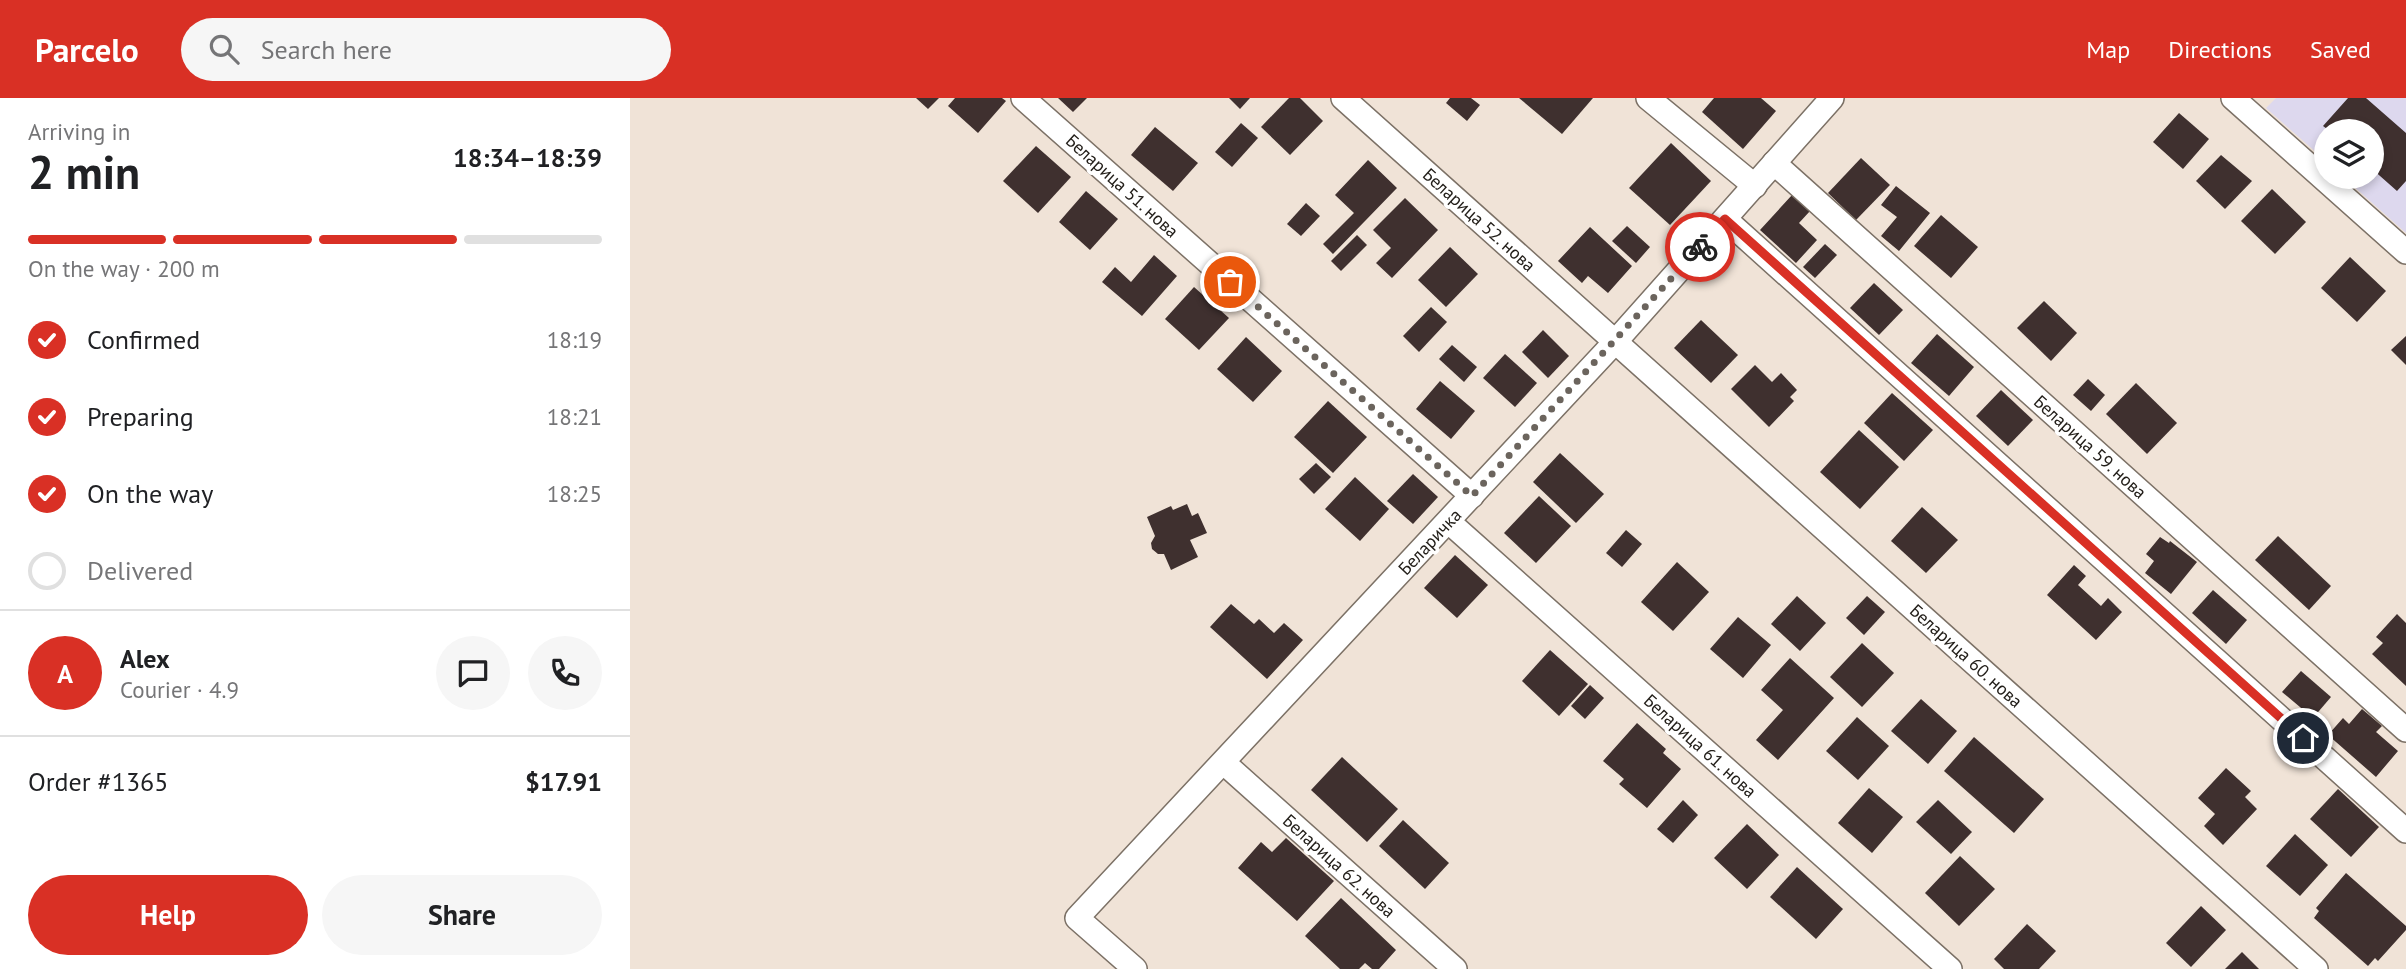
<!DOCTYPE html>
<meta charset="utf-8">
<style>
:root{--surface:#fff;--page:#f6f6f6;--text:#202124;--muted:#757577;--line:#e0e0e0;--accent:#d93025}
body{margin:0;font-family:"PT Sans",sans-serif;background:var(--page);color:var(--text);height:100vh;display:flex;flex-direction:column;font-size:26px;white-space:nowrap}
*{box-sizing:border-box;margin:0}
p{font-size:23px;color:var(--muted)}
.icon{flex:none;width:38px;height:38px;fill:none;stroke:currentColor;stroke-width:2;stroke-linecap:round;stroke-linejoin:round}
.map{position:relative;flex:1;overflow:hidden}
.details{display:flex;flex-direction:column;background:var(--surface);width:630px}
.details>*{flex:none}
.controls{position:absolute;left:1684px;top:21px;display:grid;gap:14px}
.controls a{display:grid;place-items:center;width:70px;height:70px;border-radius:50%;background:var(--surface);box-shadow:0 4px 10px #0003;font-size:35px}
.pin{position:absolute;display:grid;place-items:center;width:60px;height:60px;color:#fff;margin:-30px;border:4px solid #fff;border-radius:50%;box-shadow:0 2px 7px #0007}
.courier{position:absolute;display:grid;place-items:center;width:70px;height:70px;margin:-35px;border:5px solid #d93025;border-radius:50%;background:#fff;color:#222;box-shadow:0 2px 9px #0007}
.overview em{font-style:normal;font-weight:700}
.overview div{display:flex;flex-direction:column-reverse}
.overview{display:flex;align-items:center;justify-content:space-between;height:119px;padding:0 28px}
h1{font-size:46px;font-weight:700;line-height:52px}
.bar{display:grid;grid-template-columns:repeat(4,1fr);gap:10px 7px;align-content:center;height:84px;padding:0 28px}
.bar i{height:9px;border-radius:5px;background:var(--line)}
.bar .active{background:var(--accent)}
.bar p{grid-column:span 4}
.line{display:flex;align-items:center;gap:18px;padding:0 28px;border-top:2px solid var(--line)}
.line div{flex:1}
.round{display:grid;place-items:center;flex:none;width:74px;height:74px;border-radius:37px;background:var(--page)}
ol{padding:0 28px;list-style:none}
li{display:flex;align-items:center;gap:21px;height:77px}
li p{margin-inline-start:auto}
li .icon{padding:7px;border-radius:50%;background:var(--accent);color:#fff;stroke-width:4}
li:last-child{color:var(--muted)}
li i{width:38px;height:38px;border:4px solid var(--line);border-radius:50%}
.primary-button{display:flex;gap:14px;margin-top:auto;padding:14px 28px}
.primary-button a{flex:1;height:80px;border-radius:42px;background:var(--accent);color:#fff;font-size:28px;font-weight:700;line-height:80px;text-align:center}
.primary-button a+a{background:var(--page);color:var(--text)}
header{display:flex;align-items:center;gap:42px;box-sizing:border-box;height:98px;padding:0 35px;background:var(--accent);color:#fff}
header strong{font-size:33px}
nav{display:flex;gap:38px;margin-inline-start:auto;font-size:24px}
.search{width:490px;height:63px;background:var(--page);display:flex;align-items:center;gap:18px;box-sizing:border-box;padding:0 24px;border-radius:38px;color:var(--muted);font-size:26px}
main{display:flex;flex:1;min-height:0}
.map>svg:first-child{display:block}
.industrial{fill:#ddd8ee}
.building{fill:#3f302f}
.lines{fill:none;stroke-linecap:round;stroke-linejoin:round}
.minor-casing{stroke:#7c7166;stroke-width:26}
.minor{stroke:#fff;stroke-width:23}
.done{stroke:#6b645d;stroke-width:7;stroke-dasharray:0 12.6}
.route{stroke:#d93025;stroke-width:9}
.labels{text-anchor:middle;stroke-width:7;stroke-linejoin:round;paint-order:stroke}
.street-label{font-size:18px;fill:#24201b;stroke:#fff}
</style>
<header>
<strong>Parcelo</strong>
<div class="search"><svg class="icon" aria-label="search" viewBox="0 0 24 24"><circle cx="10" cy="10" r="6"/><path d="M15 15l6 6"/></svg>Search here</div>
<nav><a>Map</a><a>Directions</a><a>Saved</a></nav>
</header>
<main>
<section class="details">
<div class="overview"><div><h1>2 min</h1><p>Arriving in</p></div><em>18:34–18:39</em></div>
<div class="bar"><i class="active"></i><i class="active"></i><i class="active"></i><i></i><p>On the way · 200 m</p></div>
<ol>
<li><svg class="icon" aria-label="check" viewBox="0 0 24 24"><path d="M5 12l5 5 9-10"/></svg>Confirmed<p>18:19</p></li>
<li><svg class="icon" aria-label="check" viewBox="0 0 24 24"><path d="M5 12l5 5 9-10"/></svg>Preparing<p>18:21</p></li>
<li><svg class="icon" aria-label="check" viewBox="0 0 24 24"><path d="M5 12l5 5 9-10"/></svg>On the way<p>18:25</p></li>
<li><i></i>Delivered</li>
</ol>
<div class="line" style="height:126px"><b class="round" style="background:var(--accent);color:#fff">A</b><div><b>Alex</b><p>Courier · 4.9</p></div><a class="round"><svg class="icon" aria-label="chat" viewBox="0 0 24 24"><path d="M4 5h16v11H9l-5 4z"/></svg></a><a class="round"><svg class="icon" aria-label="phone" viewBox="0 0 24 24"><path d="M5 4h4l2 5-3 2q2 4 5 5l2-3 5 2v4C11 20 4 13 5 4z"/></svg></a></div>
<div class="line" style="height:91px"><div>Order #1365</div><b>$17.91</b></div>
<div class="primary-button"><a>Help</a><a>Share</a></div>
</section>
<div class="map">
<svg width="1776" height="871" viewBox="0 0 1776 871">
<rect width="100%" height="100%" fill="#f0e3d7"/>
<!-- industrial -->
<path class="industrial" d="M 1646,0 L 1776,0 L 1776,135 L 1713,79 L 1741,79 L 1741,33 L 1696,33 L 1696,63 L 1636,10 Z"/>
<!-- building -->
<g class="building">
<path d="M 286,0 L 309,0 L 298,11 Z"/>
<path d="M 325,0 L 372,0 L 376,3 L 348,35 L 318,8 Z"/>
<path d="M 428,0 L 457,0 L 443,14 Z"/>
<path d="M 599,0 L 620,0 L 610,11 Z"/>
<path d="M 659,0 L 670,0 L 693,23 L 660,57 L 631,29 Z"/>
<path d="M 820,0 L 841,0 L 850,7 L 837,23 L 816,5 Z"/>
<path d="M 889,0 L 963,0 L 932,36 Z"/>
<path d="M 1084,0 L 1131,0 L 1146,13 L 1113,51 L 1072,14 Z"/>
<path d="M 1718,0 L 1736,0 L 1776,35 L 1776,83 L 1767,93 L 1741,70 L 1741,33 L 1700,33 L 1693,28 Z"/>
<path d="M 1549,15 L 1579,41 L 1553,71 L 1523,44 Z"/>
<path d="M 611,25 L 628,40 L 602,69 L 585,54 Z"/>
<path d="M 525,29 L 568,65 L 543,93 L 501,57 Z"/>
<path d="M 1041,45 L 1081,83 L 1040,127 L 999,90 Z"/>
<path d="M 406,48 L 441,79 L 408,115 L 373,83 Z"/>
<path d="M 1591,57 L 1622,83 L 1595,111 L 1566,83 Z"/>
<path d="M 1231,60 L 1260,87 L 1226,122 L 1198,95 Z"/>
<path d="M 738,62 L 767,90 L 703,156 L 693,146 L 724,115 L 705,97 Z"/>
<path d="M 1266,88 L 1300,115 L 1269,153 L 1251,138 L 1267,119 L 1251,107 Z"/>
<path d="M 1642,91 L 1676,124 L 1645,156 L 1611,123 Z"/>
<path d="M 456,93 L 488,121 L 460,152 L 429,124 Z"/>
<path d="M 1162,97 L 1180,113 L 1169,125 L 1187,142 L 1166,165 L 1130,132 Z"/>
<path d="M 775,100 L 808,132 L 762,180 L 746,165 L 761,150 L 743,132 Z"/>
<path d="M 676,105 L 690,118 L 671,138 L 657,126 Z"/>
<path d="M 1311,117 L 1348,149 L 1321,180 L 1284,148 Z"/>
<path d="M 997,128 L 1020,149 L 1006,165 L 982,143 Z"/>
<path d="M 960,129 L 1002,168 L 978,195 L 958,178 L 952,185 L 928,163 Z"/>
<path d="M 727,137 L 737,147 L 711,173 L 701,163 Z"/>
<path d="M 1195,146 L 1207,157 L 1185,180 L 1173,169 Z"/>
<path d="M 820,149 L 848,176 L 816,209 L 788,182 Z"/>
<path d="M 524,157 L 547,178 L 512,218 L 472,184 L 485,169 L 501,184 Z"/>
<path d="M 1720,159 L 1756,193 L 1727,224 L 1691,190 Z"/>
<path d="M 1244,185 L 1273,212 L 1249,237 L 1220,210 Z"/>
<path d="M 564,189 L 599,220 L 569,252 L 535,221 Z"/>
<path d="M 1414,203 L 1447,235 L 1421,263 L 1387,230 Z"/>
<path d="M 801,209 L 817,224 L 789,254 L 773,238 Z"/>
<path d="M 1071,222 L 1108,257 L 1081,285 L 1044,250 Z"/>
<path d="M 913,232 L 939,258 L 918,280 L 892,254 Z"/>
<path d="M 1307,236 L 1344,269 L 1319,298 L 1281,265 Z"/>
<path d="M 1776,238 L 1776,267 L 1761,252 Z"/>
<path d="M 616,239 L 652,273 L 623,304 L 587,271 Z"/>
<path d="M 822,247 L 847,269 L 834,284 L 809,261 Z"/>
<path d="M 875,256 L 907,285 L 885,309 L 853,280 Z"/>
<path d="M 1125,267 L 1142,284 L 1151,275 L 1167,292 L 1160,299 L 1164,303 L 1139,329 L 1101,291 Z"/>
<path d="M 1458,281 L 1475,297 L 1461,313 L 1443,297 Z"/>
<path d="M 810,283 L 845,313 L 821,341 L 786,311 Z"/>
<path d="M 1506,285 L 1547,325 L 1517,356 L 1476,316 Z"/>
<path d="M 1371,292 L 1403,322 L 1378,348 L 1346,318 Z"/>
<path d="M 1262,295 L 1303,332 L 1274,363 L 1234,325 Z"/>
<path d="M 698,303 L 737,339 L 703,375 L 664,339 Z"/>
<path d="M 1229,332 L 1269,369 L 1230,411 L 1190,374 Z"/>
<path d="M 930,355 L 974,396 L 946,425 L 903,384 Z"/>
<path d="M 686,365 L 701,379 L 684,396 L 669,381 Z"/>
<path d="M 783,376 L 808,399 L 783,426 L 757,403 Z"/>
<path d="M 725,379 L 759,411 L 730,443 L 695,411 Z"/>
<path d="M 909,398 L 941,428 L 906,465 L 874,435 Z"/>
<path d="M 557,406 L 562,418 L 568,415 L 577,435 L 560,442 L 568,459 L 541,472 L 534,456 L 528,456 L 522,451 L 521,445 L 525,438 L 517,419 L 541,408 L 543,412 Z"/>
<path d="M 1292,409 L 1328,442 L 1296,475 L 1261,443 Z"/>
<path d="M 996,432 L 1012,446 L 992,469 L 976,455 Z"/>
<path d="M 1648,438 L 1701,488 L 1679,512 L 1625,462 Z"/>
<path d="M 1530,439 L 1539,445 L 1540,443 L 1567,464 L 1541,496 L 1515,475 L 1524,463 L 1516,456 Z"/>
<path d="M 825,457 L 858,487 L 827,520 L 794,490 Z"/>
<path d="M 1047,464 L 1079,494 L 1043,533 L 1011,504 Z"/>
<path d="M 1444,467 L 1456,478 L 1448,487 L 1471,508 L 1478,500 L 1492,514 L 1466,542 L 1417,497 Z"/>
<path d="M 1583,492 L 1617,522 L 1596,546 L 1562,515 Z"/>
<path d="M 1167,498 L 1196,525 L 1170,553 L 1141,526 Z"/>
<path d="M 1237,498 L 1255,514 L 1234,537 L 1216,520 Z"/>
<path d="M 601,506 L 624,526 L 629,521 L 644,535 L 654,525 L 673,542 L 637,581 L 580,529 Z"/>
<path d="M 1767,516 L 1776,525 L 1776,588 L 1742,556 L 1753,545 L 1746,539 Z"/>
<path d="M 1108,519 L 1141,547 L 1113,580 L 1080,551 Z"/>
<path d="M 1232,545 L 1264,575 L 1232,609 L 1200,579 Z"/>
<path d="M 920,552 L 958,586 L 929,618 L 892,583 Z"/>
<path d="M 1160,560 L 1204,600 L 1148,662 L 1126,642 L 1153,612 L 1131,592 Z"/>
<path d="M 1671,573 L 1701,599 L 1683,620 L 1652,594 Z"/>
<path d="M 960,587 L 974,600 L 955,621 L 941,608 Z"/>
<path d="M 1291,601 L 1327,633 L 1298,666 L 1261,633 Z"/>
<path d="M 1732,611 L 1752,628 L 1746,634 L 1768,653 L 1746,679 L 1698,637 L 1713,620 L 1719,626 Z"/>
<path d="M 1227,619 L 1259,648 L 1228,682 L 1196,653 Z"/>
<path d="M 1007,625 L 1036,651 L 1033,655 L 1051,671 L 1017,710 L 989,686 L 994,681 L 973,663 Z"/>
<path d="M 1344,639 L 1414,701 L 1384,735 L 1314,673 Z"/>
<path d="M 712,659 L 768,711 L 737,744 L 681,692 Z"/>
<path d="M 1596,670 L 1621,693 L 1615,699 L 1627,711 L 1593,747 L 1574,728 L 1585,716 L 1568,700 Z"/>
<path d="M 1239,690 L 1273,719 L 1242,755 L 1208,725 Z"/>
<path d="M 1708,691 L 1749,729 L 1721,759 L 1680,721 Z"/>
<path d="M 1053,702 L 1068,717 L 1043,745 L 1027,731 Z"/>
<path d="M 1308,702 L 1342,734 L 1321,756 L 1286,724 Z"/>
<path d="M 773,722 L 819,765 L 795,791 L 749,748 Z"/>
<path d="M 1117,726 L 1149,757 L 1117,791 L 1084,760 Z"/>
<path d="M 1665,736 L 1698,767 L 1670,798 L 1636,768 Z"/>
<path d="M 656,740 L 704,783 L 667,823 L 608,770 L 631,744 L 642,754 Z"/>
<path d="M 1330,758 L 1365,791 L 1329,828 L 1295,795 Z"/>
<path d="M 1167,769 L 1213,811 L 1186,841 L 1140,799 Z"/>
<path d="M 1716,775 L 1776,828 L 1776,832 L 1748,863 L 1745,860 L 1738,868 L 1684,820 L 1689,813 L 1686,810 Z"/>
<path d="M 711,800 L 766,852 L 749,871 L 742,871 L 735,865 L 729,871 L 710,871 L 675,838 Z"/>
<path d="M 1571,808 L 1596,832 L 1561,869 L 1536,845 Z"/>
<path d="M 1397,826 L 1426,853 L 1409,871 L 1374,871 L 1364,861 Z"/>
<path d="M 1612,854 L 1629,871 L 1595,871 Z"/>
</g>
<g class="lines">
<defs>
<g id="minor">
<path d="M 393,0 L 842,398"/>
<path d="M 713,0 L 1686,871"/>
<path d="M 1018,0 L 1125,88"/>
<path d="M 1603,0 L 1776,154"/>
<path d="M 1144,65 L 1776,632"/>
<path d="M 1095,121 L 1776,733"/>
<path d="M 819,424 L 1320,871"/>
<path d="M 594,665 L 825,871"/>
<path d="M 505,871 L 447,820 L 985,244 L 1202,0"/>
</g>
</defs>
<!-- minor casing -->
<use href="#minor" class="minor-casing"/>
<!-- minor -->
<use href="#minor" class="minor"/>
</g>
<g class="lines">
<!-- done -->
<path class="done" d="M 600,184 L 842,398 L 1070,149"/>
<!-- route -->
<path class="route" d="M 1070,149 L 1095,121 L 1673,640"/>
</g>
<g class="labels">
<!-- street labels -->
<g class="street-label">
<text transform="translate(492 88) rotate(42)" y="6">Беларица 51. нова</text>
<text transform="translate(849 122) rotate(42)" y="6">Беларица 52. нова</text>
<text transform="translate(1460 349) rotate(42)" y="6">Беларица 59. нова</text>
<text transform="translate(800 444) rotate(-47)" y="6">Беларичка</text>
<text transform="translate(1336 558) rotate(42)" y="6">Беларица 60. нова</text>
<text transform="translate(1070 648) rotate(42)" y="6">Беларица 61. нова</text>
<text transform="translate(709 768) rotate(42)" y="6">Беларица 62. нова</text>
</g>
</g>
</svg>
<div class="controls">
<a><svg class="icon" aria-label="layers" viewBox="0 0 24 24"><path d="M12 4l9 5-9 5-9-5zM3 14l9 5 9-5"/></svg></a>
</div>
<div class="pin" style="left:600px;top:184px;background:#ea580c"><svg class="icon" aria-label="bag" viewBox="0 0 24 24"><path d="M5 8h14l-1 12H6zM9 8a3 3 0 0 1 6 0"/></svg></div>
<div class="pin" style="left:1673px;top:640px;background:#1f2937"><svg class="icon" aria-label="home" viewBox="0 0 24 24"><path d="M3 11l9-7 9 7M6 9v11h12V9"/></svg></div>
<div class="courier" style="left:1070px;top:149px"><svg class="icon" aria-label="bike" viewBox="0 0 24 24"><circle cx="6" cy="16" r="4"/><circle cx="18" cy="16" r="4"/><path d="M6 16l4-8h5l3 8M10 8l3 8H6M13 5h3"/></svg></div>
</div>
</main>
